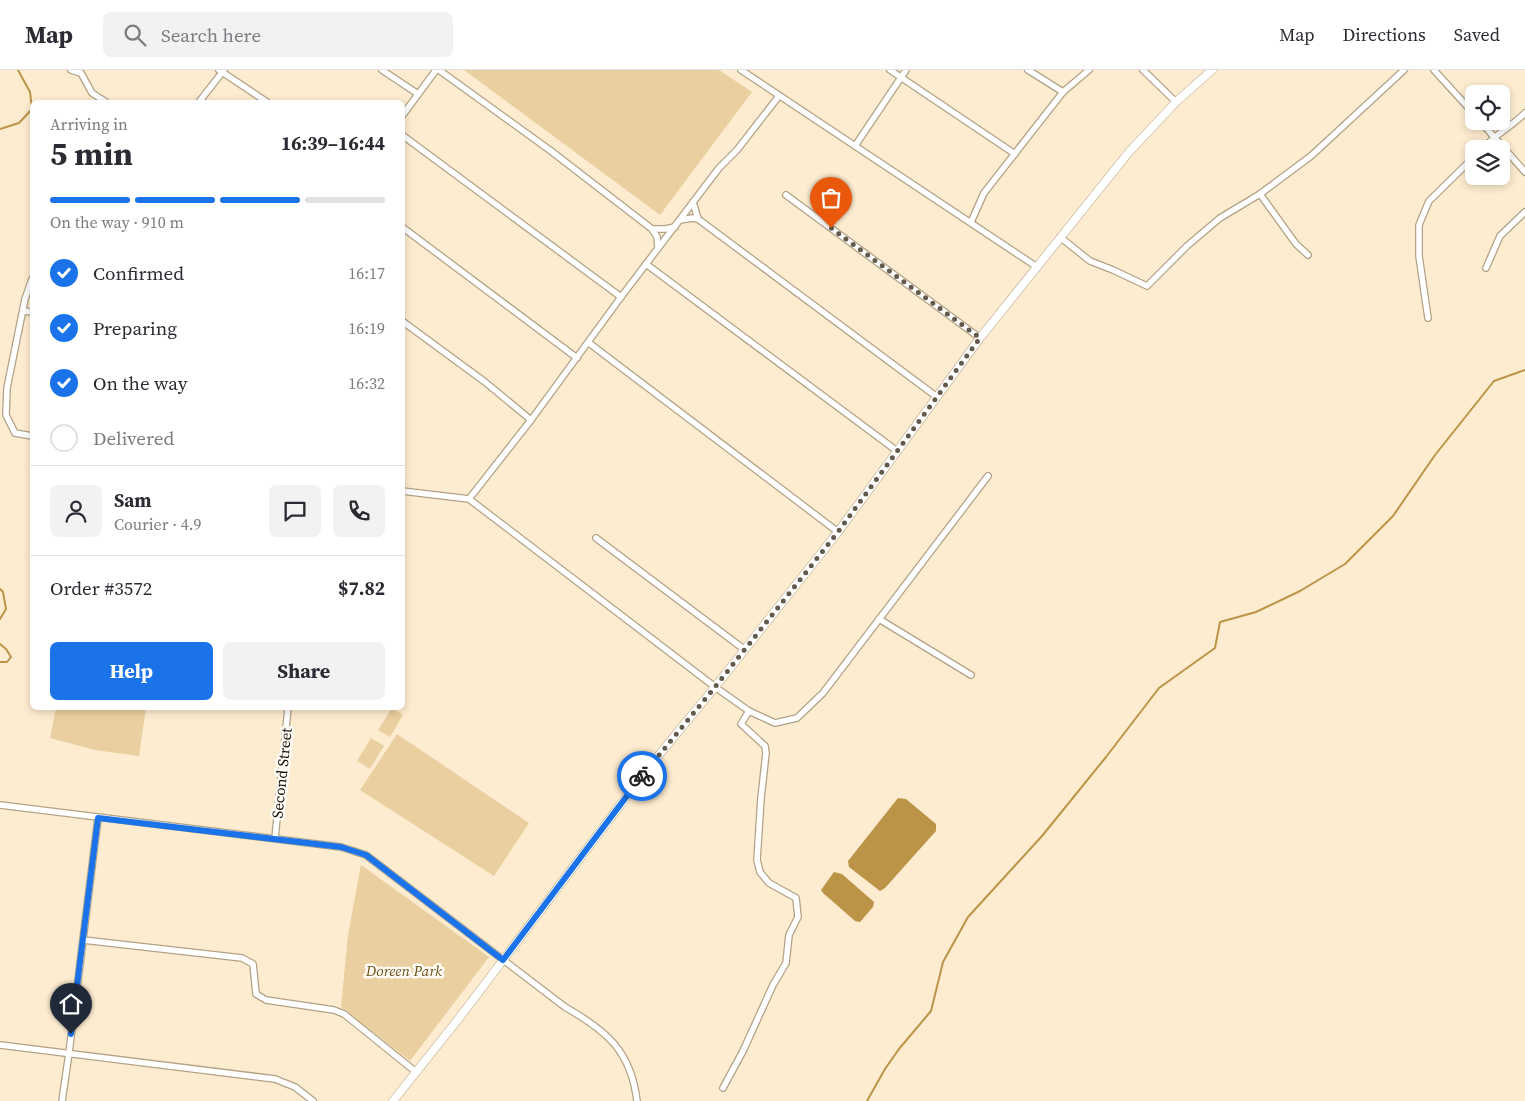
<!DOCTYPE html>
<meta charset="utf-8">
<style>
:root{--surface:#fff;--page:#f2f2f3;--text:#2b2b33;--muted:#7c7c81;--line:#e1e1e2;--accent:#1a73e8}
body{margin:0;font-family:"Source Serif 4",serif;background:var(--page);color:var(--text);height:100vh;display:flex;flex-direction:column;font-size:19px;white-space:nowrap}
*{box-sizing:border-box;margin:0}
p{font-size:16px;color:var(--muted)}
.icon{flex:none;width:28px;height:28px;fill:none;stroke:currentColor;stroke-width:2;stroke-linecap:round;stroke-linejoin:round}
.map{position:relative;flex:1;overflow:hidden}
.details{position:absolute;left:30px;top:30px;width:375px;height:610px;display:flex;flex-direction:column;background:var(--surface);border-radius:8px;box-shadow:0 2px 8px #0003}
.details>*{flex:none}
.tools{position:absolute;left:1465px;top:15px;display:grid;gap:10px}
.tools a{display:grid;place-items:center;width:45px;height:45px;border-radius:8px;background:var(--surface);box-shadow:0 2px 8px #0003;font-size:25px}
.pin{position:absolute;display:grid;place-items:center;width:42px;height:42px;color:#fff;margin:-51px -21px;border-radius:50% 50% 50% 0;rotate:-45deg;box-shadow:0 0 5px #0007}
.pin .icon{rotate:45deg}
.courier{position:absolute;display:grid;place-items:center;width:50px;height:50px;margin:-25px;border:4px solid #1a73e8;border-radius:50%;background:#fff;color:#222;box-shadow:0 1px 6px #0007}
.overview em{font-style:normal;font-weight:700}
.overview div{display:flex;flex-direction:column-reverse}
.overview{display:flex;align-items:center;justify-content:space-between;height:85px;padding:0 20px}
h1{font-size:32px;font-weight:700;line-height:38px}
.bar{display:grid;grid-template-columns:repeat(4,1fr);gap:8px 5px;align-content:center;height:60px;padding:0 20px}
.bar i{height:6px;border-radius:4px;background:var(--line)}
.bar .active{background:var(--accent)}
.bar p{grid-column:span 4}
.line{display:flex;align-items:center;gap:12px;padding:0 20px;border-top:1px solid var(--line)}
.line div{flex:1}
.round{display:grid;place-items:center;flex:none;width:52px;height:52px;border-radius:8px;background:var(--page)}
ol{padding:0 20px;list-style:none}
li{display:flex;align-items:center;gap:15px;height:55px}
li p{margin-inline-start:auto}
li .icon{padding:5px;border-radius:50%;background:var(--accent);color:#fff;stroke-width:4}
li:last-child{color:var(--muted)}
li i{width:28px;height:28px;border:2px solid var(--line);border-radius:50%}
.action{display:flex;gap:10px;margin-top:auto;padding:10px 20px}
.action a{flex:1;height:58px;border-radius:8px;background:var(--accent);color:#fff;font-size:20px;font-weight:700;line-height:58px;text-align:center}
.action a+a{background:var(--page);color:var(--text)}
header{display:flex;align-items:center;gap:30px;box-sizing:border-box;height:70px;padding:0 25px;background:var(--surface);border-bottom:1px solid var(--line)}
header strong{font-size:24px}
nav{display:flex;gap:28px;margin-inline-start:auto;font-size:18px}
.search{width:350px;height:45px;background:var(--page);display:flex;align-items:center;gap:12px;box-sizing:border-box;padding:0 18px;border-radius:8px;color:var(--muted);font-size:19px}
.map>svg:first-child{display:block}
.green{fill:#ead0a0}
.water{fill:#bc9448}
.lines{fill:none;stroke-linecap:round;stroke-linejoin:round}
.stream{stroke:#bc9448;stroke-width:2}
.minor-casing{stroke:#b2a286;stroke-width:8}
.secondary-casing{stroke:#b2a286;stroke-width:9}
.minor{stroke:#fff;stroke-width:5.5}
.secondary{stroke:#fff;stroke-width:8}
.done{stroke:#645a4b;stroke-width:5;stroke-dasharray:0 9}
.route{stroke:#1a73e8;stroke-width:6}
.labels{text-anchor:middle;stroke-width:5;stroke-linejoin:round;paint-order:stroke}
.street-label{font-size:15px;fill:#120c04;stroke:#fffbf5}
.park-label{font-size:15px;font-style:italic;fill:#6e5218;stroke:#fffbf5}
</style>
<header>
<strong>Map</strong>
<div class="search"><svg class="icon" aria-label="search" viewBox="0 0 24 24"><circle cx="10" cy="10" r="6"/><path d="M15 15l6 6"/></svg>Search here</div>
<nav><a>Map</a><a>Directions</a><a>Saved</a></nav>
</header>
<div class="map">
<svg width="1525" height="1031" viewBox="0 0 1525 1031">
<rect width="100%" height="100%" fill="#fdeccf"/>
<!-- green -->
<g class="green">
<path d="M 464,0 L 719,0 L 752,22 L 660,145 Z"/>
<path d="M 56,638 L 146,638 L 139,686 L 95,680 L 50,668 Z"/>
<path d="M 392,638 L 403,645 L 390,667 L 378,660 Z"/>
<path d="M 397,664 L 529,753 L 494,806 L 360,720 Z"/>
<path d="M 371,668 L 384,676 L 370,699 L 357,691 Z"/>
<path d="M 361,795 L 489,887 L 410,991 L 341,937 L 348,865 Z"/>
</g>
<!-- water -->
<g class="water">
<path d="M 898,728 L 906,729 L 936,754 L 936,761 L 885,818 L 880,821 L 849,797 L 848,791 Z"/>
<path d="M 834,802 L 842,804 L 874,832 L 873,837 L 860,852 L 855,851 L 823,823 L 821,820 Z"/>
</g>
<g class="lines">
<!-- stream -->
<g class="stream">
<path d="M 0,59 L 19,53 L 32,39 L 30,22 L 18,0"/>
<path d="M 0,519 L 3,522 L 6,539 L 0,549"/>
<path d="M 0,574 L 6,579 L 11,587 L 7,592 L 0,592"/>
<path d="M 867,1031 L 885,999 L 899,979 L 931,941 L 943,892 L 968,847 L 1042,766 L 1106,687 L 1159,618 L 1215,578 L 1220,552 L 1256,542 L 1300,521 L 1345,494 L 1393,446 L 1435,385 L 1494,311 L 1525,300"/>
</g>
<defs>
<g id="minor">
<path d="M 71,0 L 81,3 L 92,23 L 106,32"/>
<path d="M 219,0 L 267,32"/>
<path d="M 382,0 L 418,24"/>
<path d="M 439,0 L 551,81 L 652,159 L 665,159 L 675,157"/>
<path d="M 741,0 L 1037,197"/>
<path d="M 890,0 L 1015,84"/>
<path d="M 1028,0 L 1063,22"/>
<path d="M 1143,0 L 1176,32"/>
<path d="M 1434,0 L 1474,44"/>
<path d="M 199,32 L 224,0"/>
<path d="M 402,46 L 436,0"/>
<path d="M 1480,51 L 1525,102"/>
<path d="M 402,65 L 621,227"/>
<path d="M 855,76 L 906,0"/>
<path d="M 1482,79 C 1496,64 1511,57 1525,43"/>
<path d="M 1260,124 L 1296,174 L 1308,185"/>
<path d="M 786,125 L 980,268"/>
<path d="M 693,132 L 698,149"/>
<path d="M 680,150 L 693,148 L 698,149 L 937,327"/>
<path d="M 971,152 L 984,123 L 1063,22 L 1089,0"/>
<path d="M 402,157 L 577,288"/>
<path d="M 652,159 L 657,167 L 658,177"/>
<path d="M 1060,167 L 1090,191 L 1113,200 L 1147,216 L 1187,176 L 1220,148 L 1260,124 L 1311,86 L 1404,0"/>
<path d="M 646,194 L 897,381"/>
<path d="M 1486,198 L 1500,166 L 1525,142"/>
<path d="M 32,209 L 25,229 L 7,318 L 6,345 L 15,363 L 32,366"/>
<path d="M 23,241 L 32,242"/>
<path d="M 1428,248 L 1419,186 L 1419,155 L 1429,131 L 1474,87"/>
<path d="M 402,251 L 485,312 L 531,350"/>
<path d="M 589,273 L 838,462"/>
<path d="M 402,421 L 469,429 L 715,617 L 749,641 L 775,653 L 797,648 L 823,623 L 988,406"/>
<path d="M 469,429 L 531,350 L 621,227 L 719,98 L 737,80 L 779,26"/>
<path d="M 596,468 L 745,580"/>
<path d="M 879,549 L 971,605"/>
<path d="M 0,735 L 341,777 L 366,785 L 565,937 C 607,961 631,981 637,1031"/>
<path d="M 275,768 L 288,638"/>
<path d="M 83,870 L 242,888 L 253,894 L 256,924 L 266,930 L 334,940 L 344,944 L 416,1002"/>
<path d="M 0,975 L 275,1009 L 295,1017 L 313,1031"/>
<path d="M 723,1018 L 743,981 L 773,915 L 786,893 L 789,865 L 798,847 L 796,828 L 769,813 L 760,802 L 757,790 L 761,728 L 766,683 L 765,676 L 741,654 L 749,641"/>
<path d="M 62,1031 L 69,983 L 98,748"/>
</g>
<path id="secondary" d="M 393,1031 L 460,947 L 649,697 L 715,617 L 838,462 L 980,268 L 1129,82 L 1176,32 L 1212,0"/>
</defs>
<!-- minor casing -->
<use href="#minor" class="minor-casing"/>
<!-- secondary casing -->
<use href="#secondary" class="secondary-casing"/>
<!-- minor -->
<use href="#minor" class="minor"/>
<!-- secondary -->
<use href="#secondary" class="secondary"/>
</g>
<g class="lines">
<!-- done -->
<path class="done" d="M 642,706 L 715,617 L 838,462 L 980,268 L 831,158"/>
<!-- route -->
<path class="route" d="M 71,964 L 98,748 L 341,777 L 366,785 L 503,890 L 642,706"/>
</g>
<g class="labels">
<!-- street labels -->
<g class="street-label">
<text transform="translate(282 703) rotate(-84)" y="5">Second Street</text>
</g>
<!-- park labels -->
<g class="park-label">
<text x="404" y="906">Doreen Park</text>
</g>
</g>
</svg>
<div class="tools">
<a><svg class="icon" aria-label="locate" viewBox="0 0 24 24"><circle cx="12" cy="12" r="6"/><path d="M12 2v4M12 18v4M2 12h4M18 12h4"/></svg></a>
<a><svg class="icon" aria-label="layers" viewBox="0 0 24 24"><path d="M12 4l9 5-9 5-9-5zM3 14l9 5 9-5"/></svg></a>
</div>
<div class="pin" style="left:831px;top:158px;background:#ea580c"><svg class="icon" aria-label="bag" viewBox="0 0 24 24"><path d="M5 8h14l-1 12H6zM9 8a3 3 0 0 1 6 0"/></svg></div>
<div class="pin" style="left:71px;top:964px;background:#1f2937"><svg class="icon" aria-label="home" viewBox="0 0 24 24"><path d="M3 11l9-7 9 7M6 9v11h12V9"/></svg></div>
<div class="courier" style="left:642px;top:706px"><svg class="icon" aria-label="bike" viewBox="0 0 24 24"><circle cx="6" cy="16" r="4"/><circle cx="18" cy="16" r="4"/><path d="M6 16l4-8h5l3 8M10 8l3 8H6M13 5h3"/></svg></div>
<section class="details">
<div class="overview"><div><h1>5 min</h1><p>Arriving in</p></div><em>16:39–16:44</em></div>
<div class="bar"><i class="active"></i><i class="active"></i><i class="active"></i><i></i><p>On the way · 910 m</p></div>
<ol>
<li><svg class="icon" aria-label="check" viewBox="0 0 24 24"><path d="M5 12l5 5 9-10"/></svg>Confirmed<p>16:17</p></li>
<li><svg class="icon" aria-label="check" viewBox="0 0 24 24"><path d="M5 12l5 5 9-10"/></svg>Preparing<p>16:19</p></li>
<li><svg class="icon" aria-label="check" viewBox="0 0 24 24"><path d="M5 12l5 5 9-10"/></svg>On the way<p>16:32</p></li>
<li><i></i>Delivered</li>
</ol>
<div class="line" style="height:90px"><a class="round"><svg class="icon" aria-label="person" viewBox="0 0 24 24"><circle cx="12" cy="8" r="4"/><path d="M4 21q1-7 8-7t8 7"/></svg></a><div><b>Sam</b><p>Courier · 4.9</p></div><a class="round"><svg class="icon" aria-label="chat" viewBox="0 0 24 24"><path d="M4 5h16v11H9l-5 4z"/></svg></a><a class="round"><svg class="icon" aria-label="phone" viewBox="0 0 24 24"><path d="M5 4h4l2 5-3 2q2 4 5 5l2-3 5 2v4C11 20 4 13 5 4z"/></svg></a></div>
<div class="line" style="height:65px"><div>Order #3572</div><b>$7.82</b></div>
<div class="action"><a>Help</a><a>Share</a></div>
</section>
</div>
